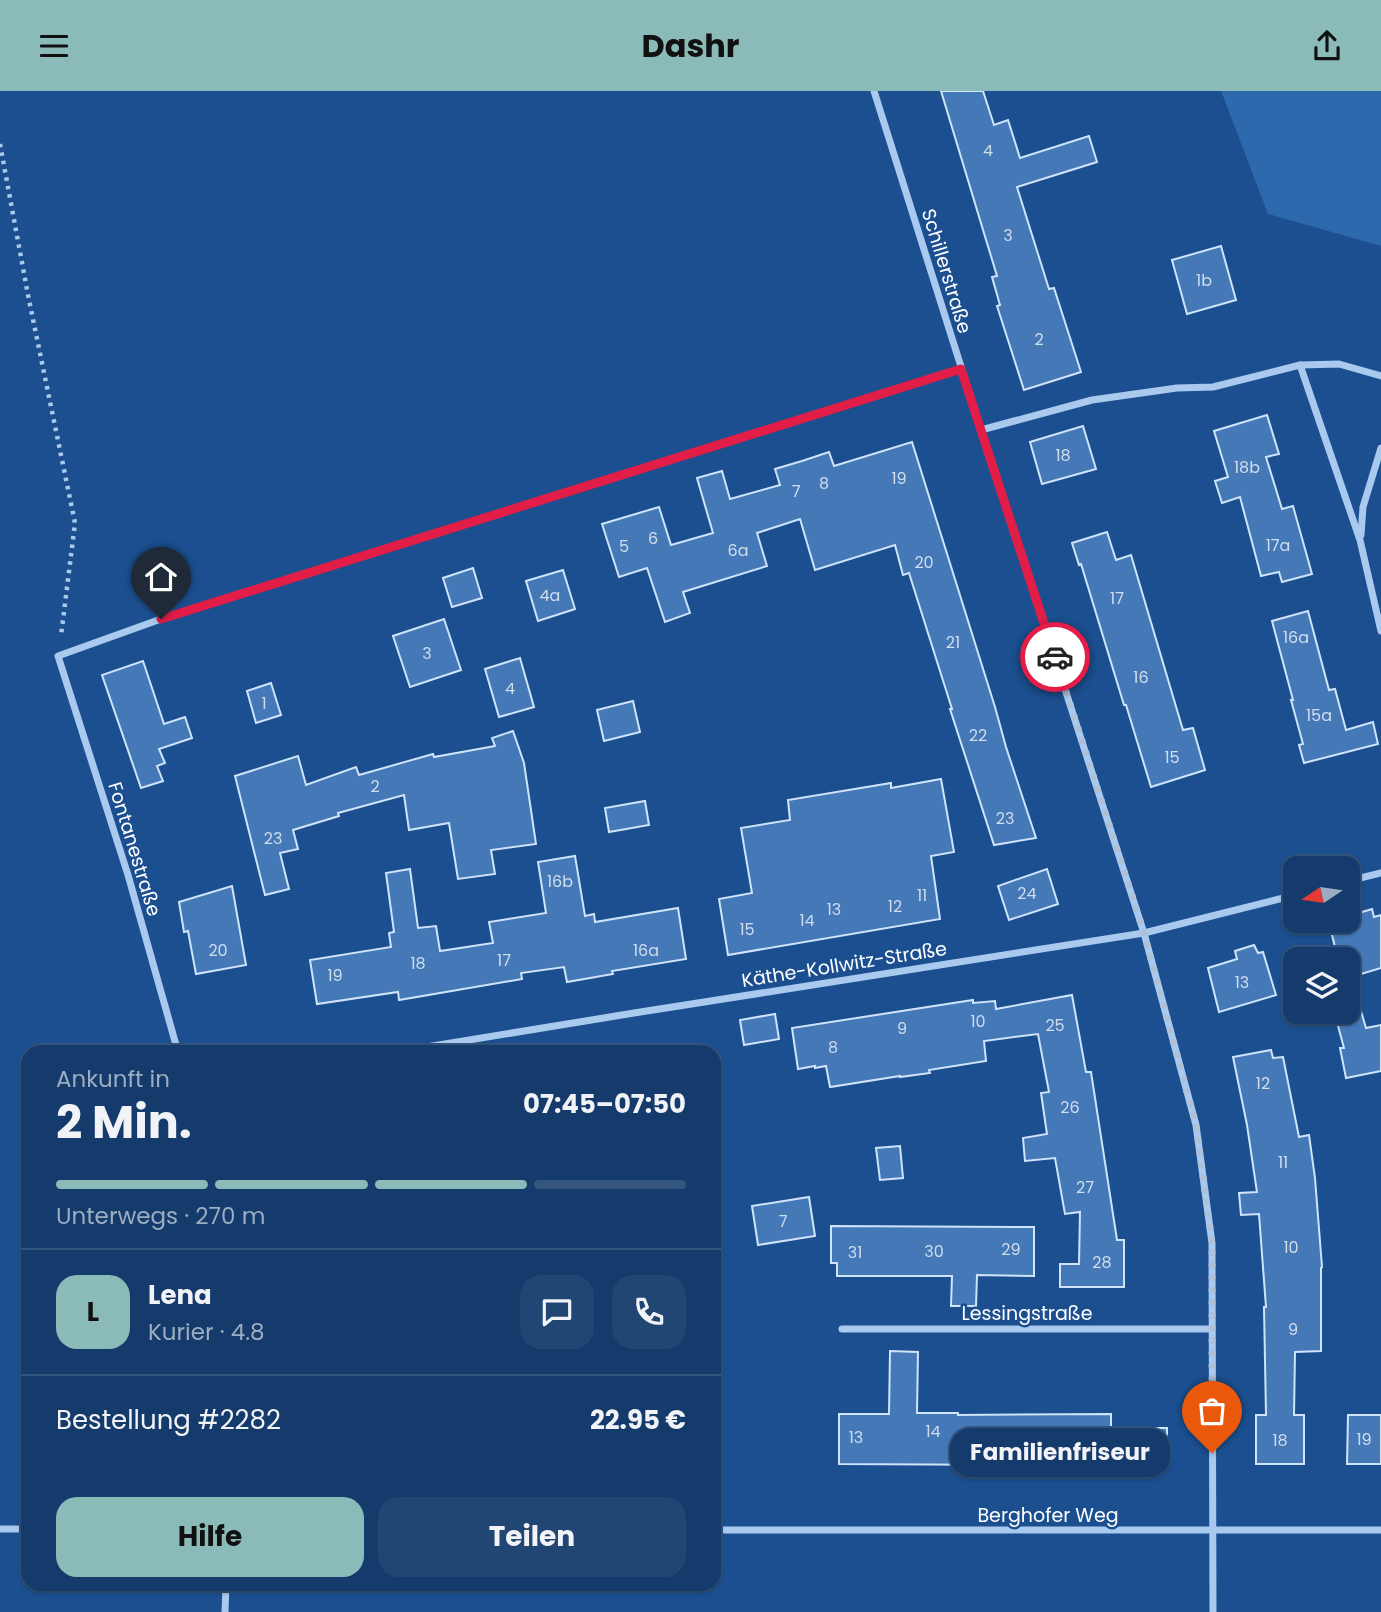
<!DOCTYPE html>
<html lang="de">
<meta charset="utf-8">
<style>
:root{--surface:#143b6b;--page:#214673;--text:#f1f3f6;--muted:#9dadc1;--line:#33557e;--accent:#8bbbb9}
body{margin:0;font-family:Poppins,sans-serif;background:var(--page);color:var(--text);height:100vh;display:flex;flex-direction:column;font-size:26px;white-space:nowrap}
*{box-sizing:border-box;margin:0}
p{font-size:23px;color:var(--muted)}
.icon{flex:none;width:38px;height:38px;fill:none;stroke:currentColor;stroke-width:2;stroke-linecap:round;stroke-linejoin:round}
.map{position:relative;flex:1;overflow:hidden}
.side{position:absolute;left:21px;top:954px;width:700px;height:546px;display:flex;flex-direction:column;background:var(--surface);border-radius:21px;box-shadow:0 2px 5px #0004,0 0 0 2px var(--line)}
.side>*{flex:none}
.needle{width:46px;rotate:257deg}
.fabs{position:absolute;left:1283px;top:765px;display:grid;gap:14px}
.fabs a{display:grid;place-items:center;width:77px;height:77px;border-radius:14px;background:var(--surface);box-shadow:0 2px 5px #0004,0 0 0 2px var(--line);font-size:35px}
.pin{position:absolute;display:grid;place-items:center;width:60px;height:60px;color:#fff;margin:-72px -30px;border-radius:50% 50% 50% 0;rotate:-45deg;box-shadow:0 0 7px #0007}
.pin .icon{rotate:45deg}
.courier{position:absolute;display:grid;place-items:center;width:70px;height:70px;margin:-35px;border:5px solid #e11d48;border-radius:50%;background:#fff;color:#222;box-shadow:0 2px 9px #0007}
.bubble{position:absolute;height:49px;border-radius:21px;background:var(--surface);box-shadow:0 2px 5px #0004,0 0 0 2px var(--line);font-size:23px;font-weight:700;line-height:49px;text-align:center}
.summary em{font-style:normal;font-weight:700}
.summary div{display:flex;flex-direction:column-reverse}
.summary{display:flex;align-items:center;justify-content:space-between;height:119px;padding:0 35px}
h1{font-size:46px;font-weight:700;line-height:52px}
.bar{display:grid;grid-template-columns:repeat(4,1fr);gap:10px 7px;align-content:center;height:84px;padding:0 35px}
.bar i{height:9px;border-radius:5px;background:var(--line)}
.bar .on{background:var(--accent)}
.bar p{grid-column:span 4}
.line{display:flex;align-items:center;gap:18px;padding:0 35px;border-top:2px solid var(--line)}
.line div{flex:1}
.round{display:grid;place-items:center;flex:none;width:74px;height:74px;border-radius:21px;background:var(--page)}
.button{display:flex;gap:14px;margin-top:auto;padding:14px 35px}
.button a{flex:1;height:80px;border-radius:21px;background:var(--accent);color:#111;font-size:28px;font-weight:700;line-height:80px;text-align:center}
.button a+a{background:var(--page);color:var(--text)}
header{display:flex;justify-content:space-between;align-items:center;height:91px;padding:0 35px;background:var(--accent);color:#111;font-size:32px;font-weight:700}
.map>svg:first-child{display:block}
.green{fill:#2e69ad}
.building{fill:#4478b7;stroke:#cfe3fa;stroke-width:2}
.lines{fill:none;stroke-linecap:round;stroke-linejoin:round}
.path{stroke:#a9c9ee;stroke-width:4.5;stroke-dasharray:3.5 5;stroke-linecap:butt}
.minor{stroke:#a9c9ee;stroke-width:7}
.done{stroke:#afc1d8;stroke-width:7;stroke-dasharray:0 12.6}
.route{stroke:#e11d48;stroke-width:9}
.labels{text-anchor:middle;stroke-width:5;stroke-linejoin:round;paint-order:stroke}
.number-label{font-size:16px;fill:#d0dded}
.street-label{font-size:19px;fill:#fff;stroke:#1b4f8f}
</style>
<header><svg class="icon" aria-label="menu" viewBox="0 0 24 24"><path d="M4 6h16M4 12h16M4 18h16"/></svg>Dashr<svg class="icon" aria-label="share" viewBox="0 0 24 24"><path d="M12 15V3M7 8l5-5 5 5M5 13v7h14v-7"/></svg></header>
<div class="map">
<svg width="1381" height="1521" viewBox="0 0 1381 1521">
<rect width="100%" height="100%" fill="#1b4f8f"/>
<!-- green -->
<path class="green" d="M 1221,0 L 1381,0 L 1381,155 L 1268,123 Z"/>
<!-- building -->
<g class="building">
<path d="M 941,0 L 983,0 L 994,34 L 1008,29 L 1020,67 L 1089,45 L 1097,71 L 1017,96 L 1049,198 L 1054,197 L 1081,281 L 1024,299 L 997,215 L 1000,214 L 992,186 L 997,185 Z"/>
<path d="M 1221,155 L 1236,209 L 1187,223 L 1172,169 Z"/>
<path d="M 1267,324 L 1279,363 L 1266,366 L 1282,418 L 1293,415 L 1312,483 L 1282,491 L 1279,481 L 1261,485 L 1240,406 L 1222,412 L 1215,390 L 1228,386 L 1214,340 Z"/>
<path d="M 1083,335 L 1096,378 L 1042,393 L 1030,351 Z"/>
<path d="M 912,351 L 995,616 L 1006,656 L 1036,747 L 994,754 L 950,618 L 952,618 L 909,482 L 903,484 L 895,454 L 815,479 L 800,428 L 757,442 L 767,475 L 683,501 L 690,522 L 665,531 L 647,477 L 619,486 L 602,433 L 659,416 L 671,454 L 713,442 L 697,387 L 722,380 L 730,408 L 780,394 L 775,378 L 802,370 L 829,361 L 834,375 Z"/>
<path d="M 1107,441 L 1116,469 L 1131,464 L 1183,639 L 1193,637 L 1205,679 L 1151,696 L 1126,614 L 1124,614 L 1081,473 L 1079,474 L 1072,452 Z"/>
<path d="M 473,477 L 482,507 L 452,516 L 443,487 Z"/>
<path d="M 563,479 L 575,518 L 538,530 L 526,490 Z"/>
<path d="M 1308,520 L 1329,599 L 1335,598 L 1346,639 L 1373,631 L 1378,653 L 1304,672 L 1299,654 L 1303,653 L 1291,609 L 1293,609 L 1272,530 Z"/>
<path d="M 444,528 L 461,579 L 410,596 L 393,545 Z"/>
<path d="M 520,567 L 534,616 L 499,626 L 485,578 Z"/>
<path d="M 143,570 L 164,633 L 185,626 L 192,647 L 159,658 L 165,672 L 157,675 L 163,690 L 141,697 L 102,584 Z"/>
<path d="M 271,592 L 281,624 L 256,632 L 247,600 Z"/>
<path d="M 633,610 L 640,641 L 604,650 L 597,619 Z"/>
<path d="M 513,640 L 524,672 L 536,753 L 491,759 L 495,783 L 458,788 L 449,732 L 409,739 L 404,704 L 338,722 L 339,725 L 293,739 L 298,758 L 280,762 L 289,798 L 265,804 L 235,685 L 298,665 L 306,694 L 356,676 L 359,684 L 433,663 L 434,666 L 495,655 L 492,647 Z"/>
<path d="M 941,688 L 954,761 L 931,765 L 940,828 L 728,864 L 719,808 L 752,802 L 741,737 L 790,729 L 788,709 L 891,692 L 891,697 Z"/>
<path d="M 645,710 L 649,734 L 609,741 L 605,717 Z"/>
<path d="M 575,765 L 585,825 L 594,823 L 595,831 L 678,817 L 686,868 L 612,880 L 613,883 L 567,891 L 564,876 L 521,882 L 522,888 L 399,909 L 398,901 L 317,913 L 310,869 L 391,856 L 389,842 L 394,841 L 386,782 L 410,778 L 418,837 L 436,835 L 440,860 L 493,852 L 489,831 L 546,822 L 538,771 Z"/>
<path d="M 1047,778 L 1058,813 L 1009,829 L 998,795 Z"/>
<path d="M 232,795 L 246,874 L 196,883 L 188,840 L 184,841 L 179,811 Z"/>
<path d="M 1372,818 L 1374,826 L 1381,824 L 1381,877 L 1348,887 L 1348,868 L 1338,868 L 1331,840 L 1352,834 L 1349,825 Z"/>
<path d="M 1254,854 L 1258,862 L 1263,861 L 1276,904 L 1219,921 L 1208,877 L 1237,868 L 1235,860 Z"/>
<path d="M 1072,904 L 1086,981 L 1091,981 L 1117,1149 L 1124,1149 L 1124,1196 L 1060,1196 L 1060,1173 L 1079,1173 L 1080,1121 L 1065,1123 L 1055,1067 L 1025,1070 L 1023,1047 L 1047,1043 L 1041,1002 L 1049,1001 L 1038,943 L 984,950 L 986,970 L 929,979 L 930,982 L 900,986 L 900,985 L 830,996 L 826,975 L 815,977 L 815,975 L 798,978 L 792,937 L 973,909 L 973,912 L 995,910 L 996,918 Z"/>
<path d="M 1334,920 L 1361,920 L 1366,937 L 1381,934 L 1381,980 L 1346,987 L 1340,957 L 1344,957 Z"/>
<path d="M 775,923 L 779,948 L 744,954 L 740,929 Z"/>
<path d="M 1271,959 L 1273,967 L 1283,966 L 1299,1046 L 1309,1044 L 1315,1087 L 1322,1176 L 1321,1177 L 1321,1260 L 1295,1261 L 1294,1324 L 1304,1324 L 1304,1373 L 1256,1373 L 1256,1324 L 1266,1324 L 1264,1216 L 1266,1216 L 1259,1123 L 1241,1124 L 1239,1102 L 1257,1101 L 1247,1034 L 1233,966 Z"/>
<path d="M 900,1055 L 903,1087 L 880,1089 L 876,1057 Z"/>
<path d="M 809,1106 L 815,1145 L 758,1154 L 752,1115 Z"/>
<path d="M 831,1135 L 1034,1136 L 1034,1185 L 977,1184 L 976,1215 L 951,1215 L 952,1185 L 837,1185 L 837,1172 L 831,1172 Z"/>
<path d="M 890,1260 L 918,1261 L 917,1322 L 958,1322 L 958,1324 L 1111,1323 L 1111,1337 L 1167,1337 L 1167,1372 L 1033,1374 L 839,1373 L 839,1323 L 889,1323 Z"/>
<path d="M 1348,1324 L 1381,1324 L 1381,1373 L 1347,1373 Z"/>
</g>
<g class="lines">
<!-- path -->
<path class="path" d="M 0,53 L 28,204 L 75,432 L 61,545"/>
<!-- minor -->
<g class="minor">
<path d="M 874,0 L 981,339 L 1144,842 L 1196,1034 L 1212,1152 L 1213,1521"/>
<path d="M 1300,274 L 1360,449 L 1381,540"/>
<path d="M 981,339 L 1092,309 L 1177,297 L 1213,296 L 1300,274 L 1339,273 L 1381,285"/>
<path d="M 1361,444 L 1363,416 L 1381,357"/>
<path d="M 1348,790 L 1381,782"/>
<path d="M 178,961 L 128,784 L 58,565 L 161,528 L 961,278"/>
<path d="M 396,961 L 634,922 L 1144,842 L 1295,804"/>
<path d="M 842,1238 L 1211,1238"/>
<path d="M 0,1438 L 28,1438"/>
<path d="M 714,1439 L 1381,1439"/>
<path d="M 225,1521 L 226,1493"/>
</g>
</g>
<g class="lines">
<!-- done -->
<path class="done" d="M 1055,566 L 1144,842 L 1196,1034 L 1212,1152 L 1212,1362"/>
<!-- route -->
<path class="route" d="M 161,528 L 961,278 L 1055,566"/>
</g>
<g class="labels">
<!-- number labels -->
<g class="number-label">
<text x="988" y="65">4</text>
<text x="1008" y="150">3</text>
<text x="1204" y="195">1b</text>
<text x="1039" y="254">2</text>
<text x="1063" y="370">18</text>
<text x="1247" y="382">18b</text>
<text x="899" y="393">19</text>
<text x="824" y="398">8</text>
<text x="796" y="406">7</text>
<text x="653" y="453">6</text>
<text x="1278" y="460">17a</text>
<text x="624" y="461">5</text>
<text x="738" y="465">6a</text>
<text x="924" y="477">20</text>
<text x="550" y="510">4a</text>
<text x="1117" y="513">17</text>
<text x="1296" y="552">16a</text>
<text x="953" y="557">21</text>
<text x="427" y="568">3</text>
<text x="1141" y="592">16</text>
<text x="510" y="603">4</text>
<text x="264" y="618">1</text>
<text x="1319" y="630">15a</text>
<text x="978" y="650">22</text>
<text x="1172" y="672">15</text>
<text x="375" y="701">2</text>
<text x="1005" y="733">23</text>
<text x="273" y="753">23</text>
<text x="560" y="796">16b</text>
<text x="1027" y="808">24</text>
<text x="922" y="810">11</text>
<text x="895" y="821">12</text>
<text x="834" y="824">13</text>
<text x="807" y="835">14</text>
<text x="747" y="844">15</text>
<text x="218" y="865">20</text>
<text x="646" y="865">16a</text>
<text x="504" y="875">17</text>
<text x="418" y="878">18</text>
<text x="335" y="890">19</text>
<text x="1242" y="897">13</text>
<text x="978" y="936">10</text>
<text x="1055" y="940">25</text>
<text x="902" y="943">9</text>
<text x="833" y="962">8</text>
<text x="1263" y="998">12</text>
<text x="1070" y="1022">26</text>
<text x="1283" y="1077">11</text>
<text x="1085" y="1102">27</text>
<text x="783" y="1136">7</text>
<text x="1291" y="1162">10</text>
<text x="1011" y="1164">29</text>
<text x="934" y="1166">30</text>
<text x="855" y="1167">31</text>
<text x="1102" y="1177">28</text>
<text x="1293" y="1244">9</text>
<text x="933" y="1346">14</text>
<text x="856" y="1352">13</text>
<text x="1364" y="1354">19</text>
<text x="1280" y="1355">18</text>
</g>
<!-- street labels -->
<g class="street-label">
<text transform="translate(947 180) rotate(73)" y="7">Schillerstraße</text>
<text transform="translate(135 758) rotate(73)" y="7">Fontanestraße</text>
<text transform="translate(844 873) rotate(-9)" y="7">Käthe-Kollwitz-Straße</text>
<text x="1027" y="1229">Lessingstraße</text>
<text x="1048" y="1431">Berghofer Weg</text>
</g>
</g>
</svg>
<div class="fabs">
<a><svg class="needle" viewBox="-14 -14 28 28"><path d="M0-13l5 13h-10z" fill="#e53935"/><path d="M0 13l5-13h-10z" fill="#9dadc1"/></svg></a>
<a><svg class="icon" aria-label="layers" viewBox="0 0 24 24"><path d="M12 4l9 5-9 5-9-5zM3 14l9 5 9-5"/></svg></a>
</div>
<div class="pin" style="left:1212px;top:1362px;background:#ea580c"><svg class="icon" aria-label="bag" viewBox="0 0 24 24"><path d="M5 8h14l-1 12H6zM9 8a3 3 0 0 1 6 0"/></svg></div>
<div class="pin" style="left:161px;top:528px;background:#1f2937"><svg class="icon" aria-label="home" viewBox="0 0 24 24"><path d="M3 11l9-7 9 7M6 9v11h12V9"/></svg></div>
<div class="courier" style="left:1055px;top:566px"><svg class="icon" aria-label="car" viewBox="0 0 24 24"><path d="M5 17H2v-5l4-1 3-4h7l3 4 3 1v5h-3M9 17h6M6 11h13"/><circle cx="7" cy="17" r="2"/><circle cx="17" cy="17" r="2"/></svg></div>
<div class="bubble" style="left:950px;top:1337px;width:220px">Familienfriseur</div>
<section class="side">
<div class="summary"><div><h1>2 Min.</h1><p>Ankunft in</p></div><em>07:45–07:50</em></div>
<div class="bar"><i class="on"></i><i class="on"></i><i class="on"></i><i></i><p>Unterwegs · 270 m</p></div>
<div class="line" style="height:126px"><b class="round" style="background:var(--accent);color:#111">L</b><div><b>Lena</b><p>Kurier · 4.8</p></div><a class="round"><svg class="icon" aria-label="chat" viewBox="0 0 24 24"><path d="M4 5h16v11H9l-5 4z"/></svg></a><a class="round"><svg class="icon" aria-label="phone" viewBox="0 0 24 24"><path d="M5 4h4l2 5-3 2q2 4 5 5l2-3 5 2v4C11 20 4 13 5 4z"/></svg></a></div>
<div class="line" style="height:91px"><div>Bestellung #2282</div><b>22.95 €</b></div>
<div class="button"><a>Hilfe</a><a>Teilen</a></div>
</section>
</div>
